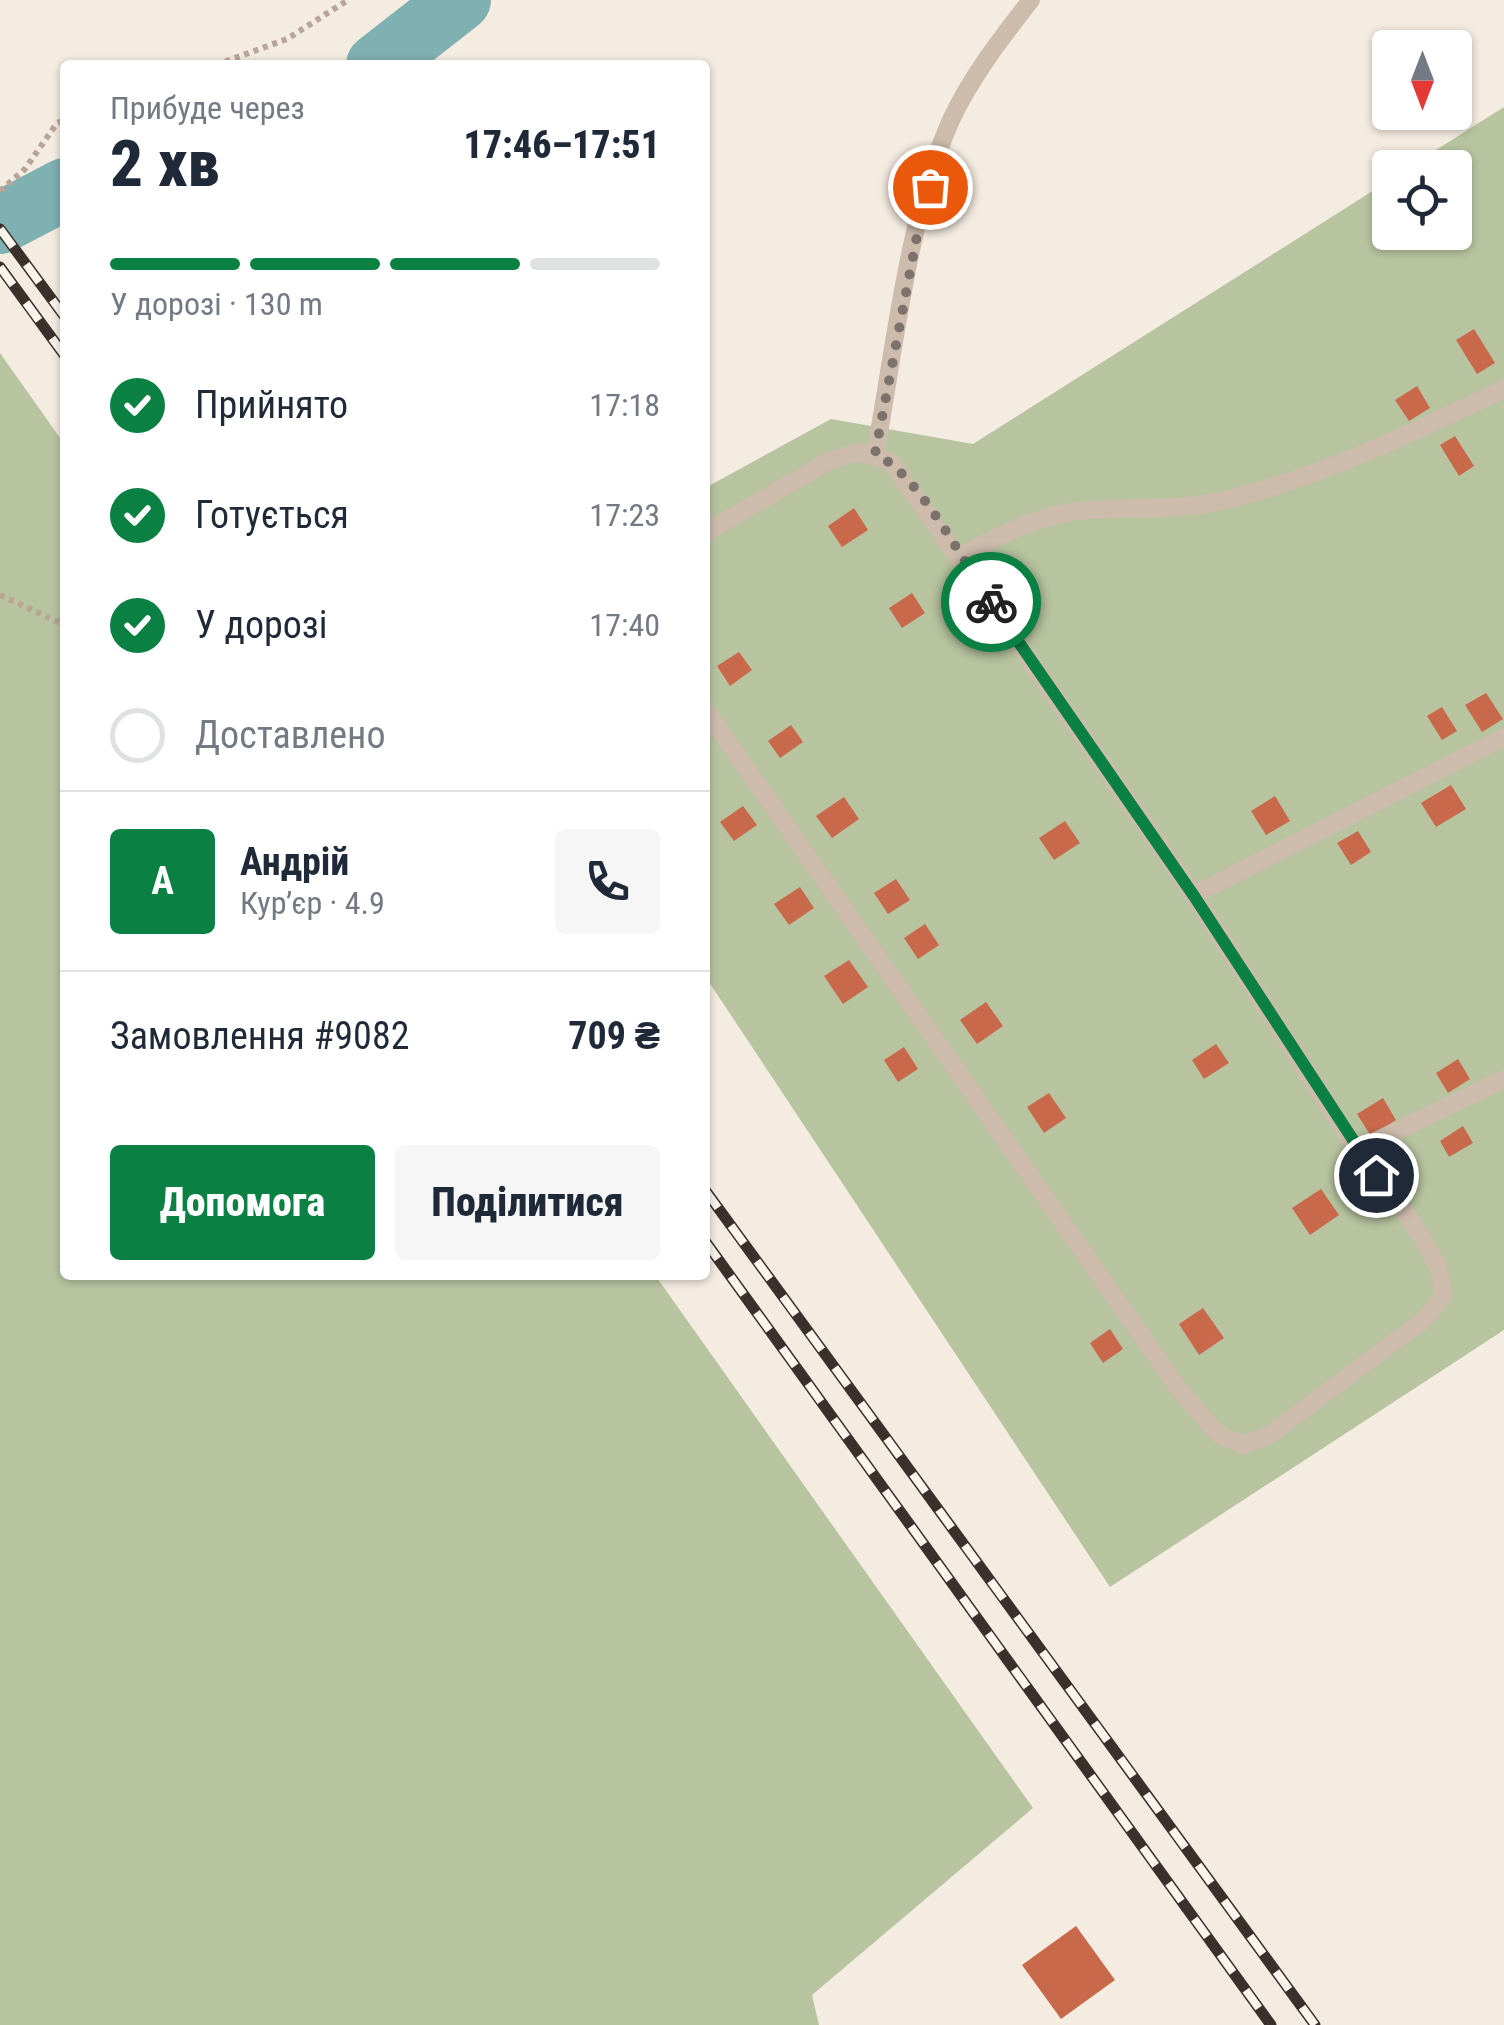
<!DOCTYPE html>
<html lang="uk">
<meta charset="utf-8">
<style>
:root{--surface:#fff;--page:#f6f6f7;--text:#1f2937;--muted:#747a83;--line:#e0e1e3;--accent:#0b8043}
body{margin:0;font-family:"Roboto Condensed",sans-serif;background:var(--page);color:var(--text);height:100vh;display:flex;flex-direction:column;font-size:38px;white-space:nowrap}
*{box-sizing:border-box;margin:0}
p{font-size:32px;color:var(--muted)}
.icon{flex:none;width:55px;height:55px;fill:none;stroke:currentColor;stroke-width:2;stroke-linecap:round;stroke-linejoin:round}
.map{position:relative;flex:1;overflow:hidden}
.sheet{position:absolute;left:60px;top:60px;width:650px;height:1220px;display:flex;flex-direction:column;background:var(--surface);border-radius:10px;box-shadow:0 2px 8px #0004}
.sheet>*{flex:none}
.needle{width:65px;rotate:180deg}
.tools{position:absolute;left:1372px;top:30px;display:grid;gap:20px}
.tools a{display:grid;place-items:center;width:100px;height:100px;border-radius:10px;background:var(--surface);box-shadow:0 2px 8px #0004;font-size:50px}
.pin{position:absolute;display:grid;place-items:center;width:85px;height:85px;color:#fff;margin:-42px;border:5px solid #fff;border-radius:50%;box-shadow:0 2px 10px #0007}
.courier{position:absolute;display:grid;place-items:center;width:100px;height:100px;margin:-50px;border:8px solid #0b8043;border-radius:50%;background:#fff;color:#222;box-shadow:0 2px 12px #0007}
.head em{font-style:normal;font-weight:800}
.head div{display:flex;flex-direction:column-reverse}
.head{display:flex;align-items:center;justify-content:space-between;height:170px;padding:0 50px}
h1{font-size:65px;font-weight:800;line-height:75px}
.bar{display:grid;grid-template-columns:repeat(4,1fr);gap:15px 10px;align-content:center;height:120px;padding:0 50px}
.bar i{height:12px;border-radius:8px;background:var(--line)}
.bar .active{background:var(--accent)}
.bar p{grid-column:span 4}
.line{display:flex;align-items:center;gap:25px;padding:0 50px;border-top:2px solid var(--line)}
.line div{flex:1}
.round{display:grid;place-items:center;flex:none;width:105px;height:105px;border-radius:10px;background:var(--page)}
ol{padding:0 50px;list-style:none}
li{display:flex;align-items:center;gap:30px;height:110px}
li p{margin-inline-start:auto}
li .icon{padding:10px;border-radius:50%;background:var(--accent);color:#fff;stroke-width:4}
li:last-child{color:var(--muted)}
li i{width:55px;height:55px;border:5px solid var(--line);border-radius:50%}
.primary-button{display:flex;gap:20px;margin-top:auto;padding:20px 50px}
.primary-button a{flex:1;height:115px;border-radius:10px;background:var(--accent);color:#fff;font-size:40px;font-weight:800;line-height:115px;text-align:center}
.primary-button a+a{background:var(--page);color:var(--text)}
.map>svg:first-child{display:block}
.green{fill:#b8c4a0}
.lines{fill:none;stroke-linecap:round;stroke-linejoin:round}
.river{stroke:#7fb0b2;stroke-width:62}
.building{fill:#c8694b}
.path{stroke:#b9a596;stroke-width:6;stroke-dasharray:5 5;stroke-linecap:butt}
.service{stroke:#cdbbac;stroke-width:18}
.rail-casing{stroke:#3b302b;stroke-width:11}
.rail{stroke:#fbf5ee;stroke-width:8;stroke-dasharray:22;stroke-linecap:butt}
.done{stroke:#7c716b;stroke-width:10;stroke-dasharray:0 18}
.route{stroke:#0b8043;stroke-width:12}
</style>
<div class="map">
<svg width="1504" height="2025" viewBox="0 0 1504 2025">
<rect width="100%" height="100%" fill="#f4ebe1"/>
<!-- green -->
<g class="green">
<path d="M 1504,107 L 1504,1330 L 1110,1587 L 705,976 L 705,488 L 831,419 L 973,444 L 1390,180 L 1390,232 L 1455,232 L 1455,168 L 1409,167 Z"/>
<path d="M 0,353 L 65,445 L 65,1275 L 655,1275 L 1033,1808 L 812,1995 L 819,2025 L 0,2025 Z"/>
</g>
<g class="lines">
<!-- river -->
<g class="river">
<path d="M 377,65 L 460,0"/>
<path d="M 0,223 L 65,189"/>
</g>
</g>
<!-- building -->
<g class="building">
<path d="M 1474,329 L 1495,363 L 1477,374 L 1456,340 Z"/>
<path d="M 1417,386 L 1430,408 L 1409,421 L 1395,400 Z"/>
<path d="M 1455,436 L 1474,466 L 1459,476 L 1440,445 Z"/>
<path d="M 854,508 L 868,530 L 842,547 L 828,526 Z"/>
<path d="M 912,593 L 925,613 L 902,628 L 889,608 Z"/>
<path d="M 739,652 L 752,670 L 730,686 L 717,666 Z"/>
<path d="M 1486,693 L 1503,719 L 1482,732 L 1465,705 Z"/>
<path d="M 1442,707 L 1457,731 L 1442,740 L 1427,716 Z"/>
<path d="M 791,725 L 803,742 L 780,758 L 768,741 Z"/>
<path d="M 1451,785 L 1466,809 L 1436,827 L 1421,803 Z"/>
<path d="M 1275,796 L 1290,821 L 1266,835 L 1251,811 Z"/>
<path d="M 844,797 L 859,819 L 832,838 L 816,816 Z"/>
<path d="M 743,806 L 757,825 L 734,841 L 720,822 Z"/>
<path d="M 1065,821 L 1080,843 L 1054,860 L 1039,838 Z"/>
<path d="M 1358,831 L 1371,852 L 1351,865 L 1337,843 Z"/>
<path d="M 896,879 L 910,900 L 888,914 L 874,893 Z"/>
<path d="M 800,887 L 814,908 L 789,925 L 774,904 Z"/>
<path d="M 925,924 L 939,945 L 918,959 L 904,938 Z"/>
<path d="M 849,960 L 868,987 L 843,1004 L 824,976 Z"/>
<path d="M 986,1002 L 1003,1026 L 977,1044 L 960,1020 Z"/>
<path d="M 1216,1044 L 1229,1063 L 1204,1079 L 1192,1060 Z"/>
<path d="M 904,1047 L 918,1069 L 898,1082 L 884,1060 Z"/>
<path d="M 1458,1059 L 1470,1079 L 1448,1093 L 1436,1073 Z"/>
<path d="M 1049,1093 L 1066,1118 L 1044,1133 L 1027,1107 Z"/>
<path d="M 1383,1098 L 1396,1120 L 1371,1136 L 1357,1114 Z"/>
<path d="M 1463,1126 L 1473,1143 L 1449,1157 L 1440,1141 Z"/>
<path d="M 1321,1189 L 1339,1215 L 1310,1235 L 1292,1208 Z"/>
<path d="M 1203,1308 L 1224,1338 L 1199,1355 L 1179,1324 Z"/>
<path d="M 1110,1329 L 1123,1349 L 1103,1363 L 1090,1343 Z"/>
<path d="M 1076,1926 L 1115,1980 L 1061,2019 L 1022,1965 Z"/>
</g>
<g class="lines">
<!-- path -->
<g class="path">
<path d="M 216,65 L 287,39 L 348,0"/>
<path d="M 0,191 L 25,169 L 57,123 L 65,120"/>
<path d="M 0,595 L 65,625"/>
</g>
<!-- service -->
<g class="service">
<path d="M 875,455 C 895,348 907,219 951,120 C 971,77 1002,37 1031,0"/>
<path d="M 705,533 L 829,461 L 858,452 L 891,462 L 1194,895 L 1357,1150 L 1414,1225 L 1438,1266 L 1444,1295 L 1425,1319 L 1271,1434 L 1243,1445 L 1218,1434 L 1178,1388 L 705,709"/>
<path d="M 959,557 C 1000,535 1041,513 1088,510 C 1137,507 1185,511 1233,498 C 1328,474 1416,431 1504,389"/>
<path d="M 1194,895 L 1504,737"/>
<path d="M 1357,1150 L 1504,1079"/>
</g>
<defs>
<g id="rail">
<path d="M 0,229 L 65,317"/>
<path d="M 0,267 L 65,356"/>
<path d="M 705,1190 L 1315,2025"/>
<path d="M 705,1241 L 1271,2025"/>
</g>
</defs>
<!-- rail casing -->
<use href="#rail" class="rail-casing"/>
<!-- rail -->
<use href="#rail" class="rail"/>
</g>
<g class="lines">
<!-- done -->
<path class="done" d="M 930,187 L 920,220 L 875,454 C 919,474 962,561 991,602"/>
<!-- route -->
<path class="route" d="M 991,602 L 1194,896 L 1376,1175"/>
</g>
</svg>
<div class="tools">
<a><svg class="needle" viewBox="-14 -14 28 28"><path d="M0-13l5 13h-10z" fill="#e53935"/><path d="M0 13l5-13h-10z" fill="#747a83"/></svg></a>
<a><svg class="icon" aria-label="locate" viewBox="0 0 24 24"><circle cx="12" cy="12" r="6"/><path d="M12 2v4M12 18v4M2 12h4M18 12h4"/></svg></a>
</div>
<div class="pin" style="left:930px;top:187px;background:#ea580c"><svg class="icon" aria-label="bag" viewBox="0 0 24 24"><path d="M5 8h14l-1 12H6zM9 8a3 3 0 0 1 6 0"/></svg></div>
<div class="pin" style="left:1376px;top:1175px;background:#1f2937"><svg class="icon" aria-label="home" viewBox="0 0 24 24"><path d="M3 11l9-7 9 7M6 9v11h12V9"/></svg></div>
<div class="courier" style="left:991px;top:602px"><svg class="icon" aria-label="bike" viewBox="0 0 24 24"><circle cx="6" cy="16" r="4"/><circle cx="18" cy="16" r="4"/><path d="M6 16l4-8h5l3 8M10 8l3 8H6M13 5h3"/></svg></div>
<section class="sheet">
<div class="head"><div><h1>2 хв</h1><p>Прибуде через</p></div><em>17:46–17:51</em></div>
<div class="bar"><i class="active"></i><i class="active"></i><i class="active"></i><i></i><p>У дорозі · 130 m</p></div>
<ol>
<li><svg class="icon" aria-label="check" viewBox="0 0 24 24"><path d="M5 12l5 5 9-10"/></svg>Прийнято<p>17:18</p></li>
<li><svg class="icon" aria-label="check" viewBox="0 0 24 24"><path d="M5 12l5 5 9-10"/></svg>Готується<p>17:23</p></li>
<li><svg class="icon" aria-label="check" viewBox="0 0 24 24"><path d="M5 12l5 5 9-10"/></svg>У дорозі<p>17:40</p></li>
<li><i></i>Доставлено</li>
</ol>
<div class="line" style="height:180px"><b class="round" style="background:var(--accent);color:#fff">А</b><div><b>Андрій</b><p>Кур’єр · 4.9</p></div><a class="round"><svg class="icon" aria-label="phone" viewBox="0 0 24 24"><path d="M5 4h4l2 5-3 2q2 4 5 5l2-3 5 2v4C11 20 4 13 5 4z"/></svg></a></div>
<div class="line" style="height:130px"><div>Замовлення #9082</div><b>709 ₴</b></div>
<div class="primary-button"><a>Допомога</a><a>Поділитися</a></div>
</section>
</div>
